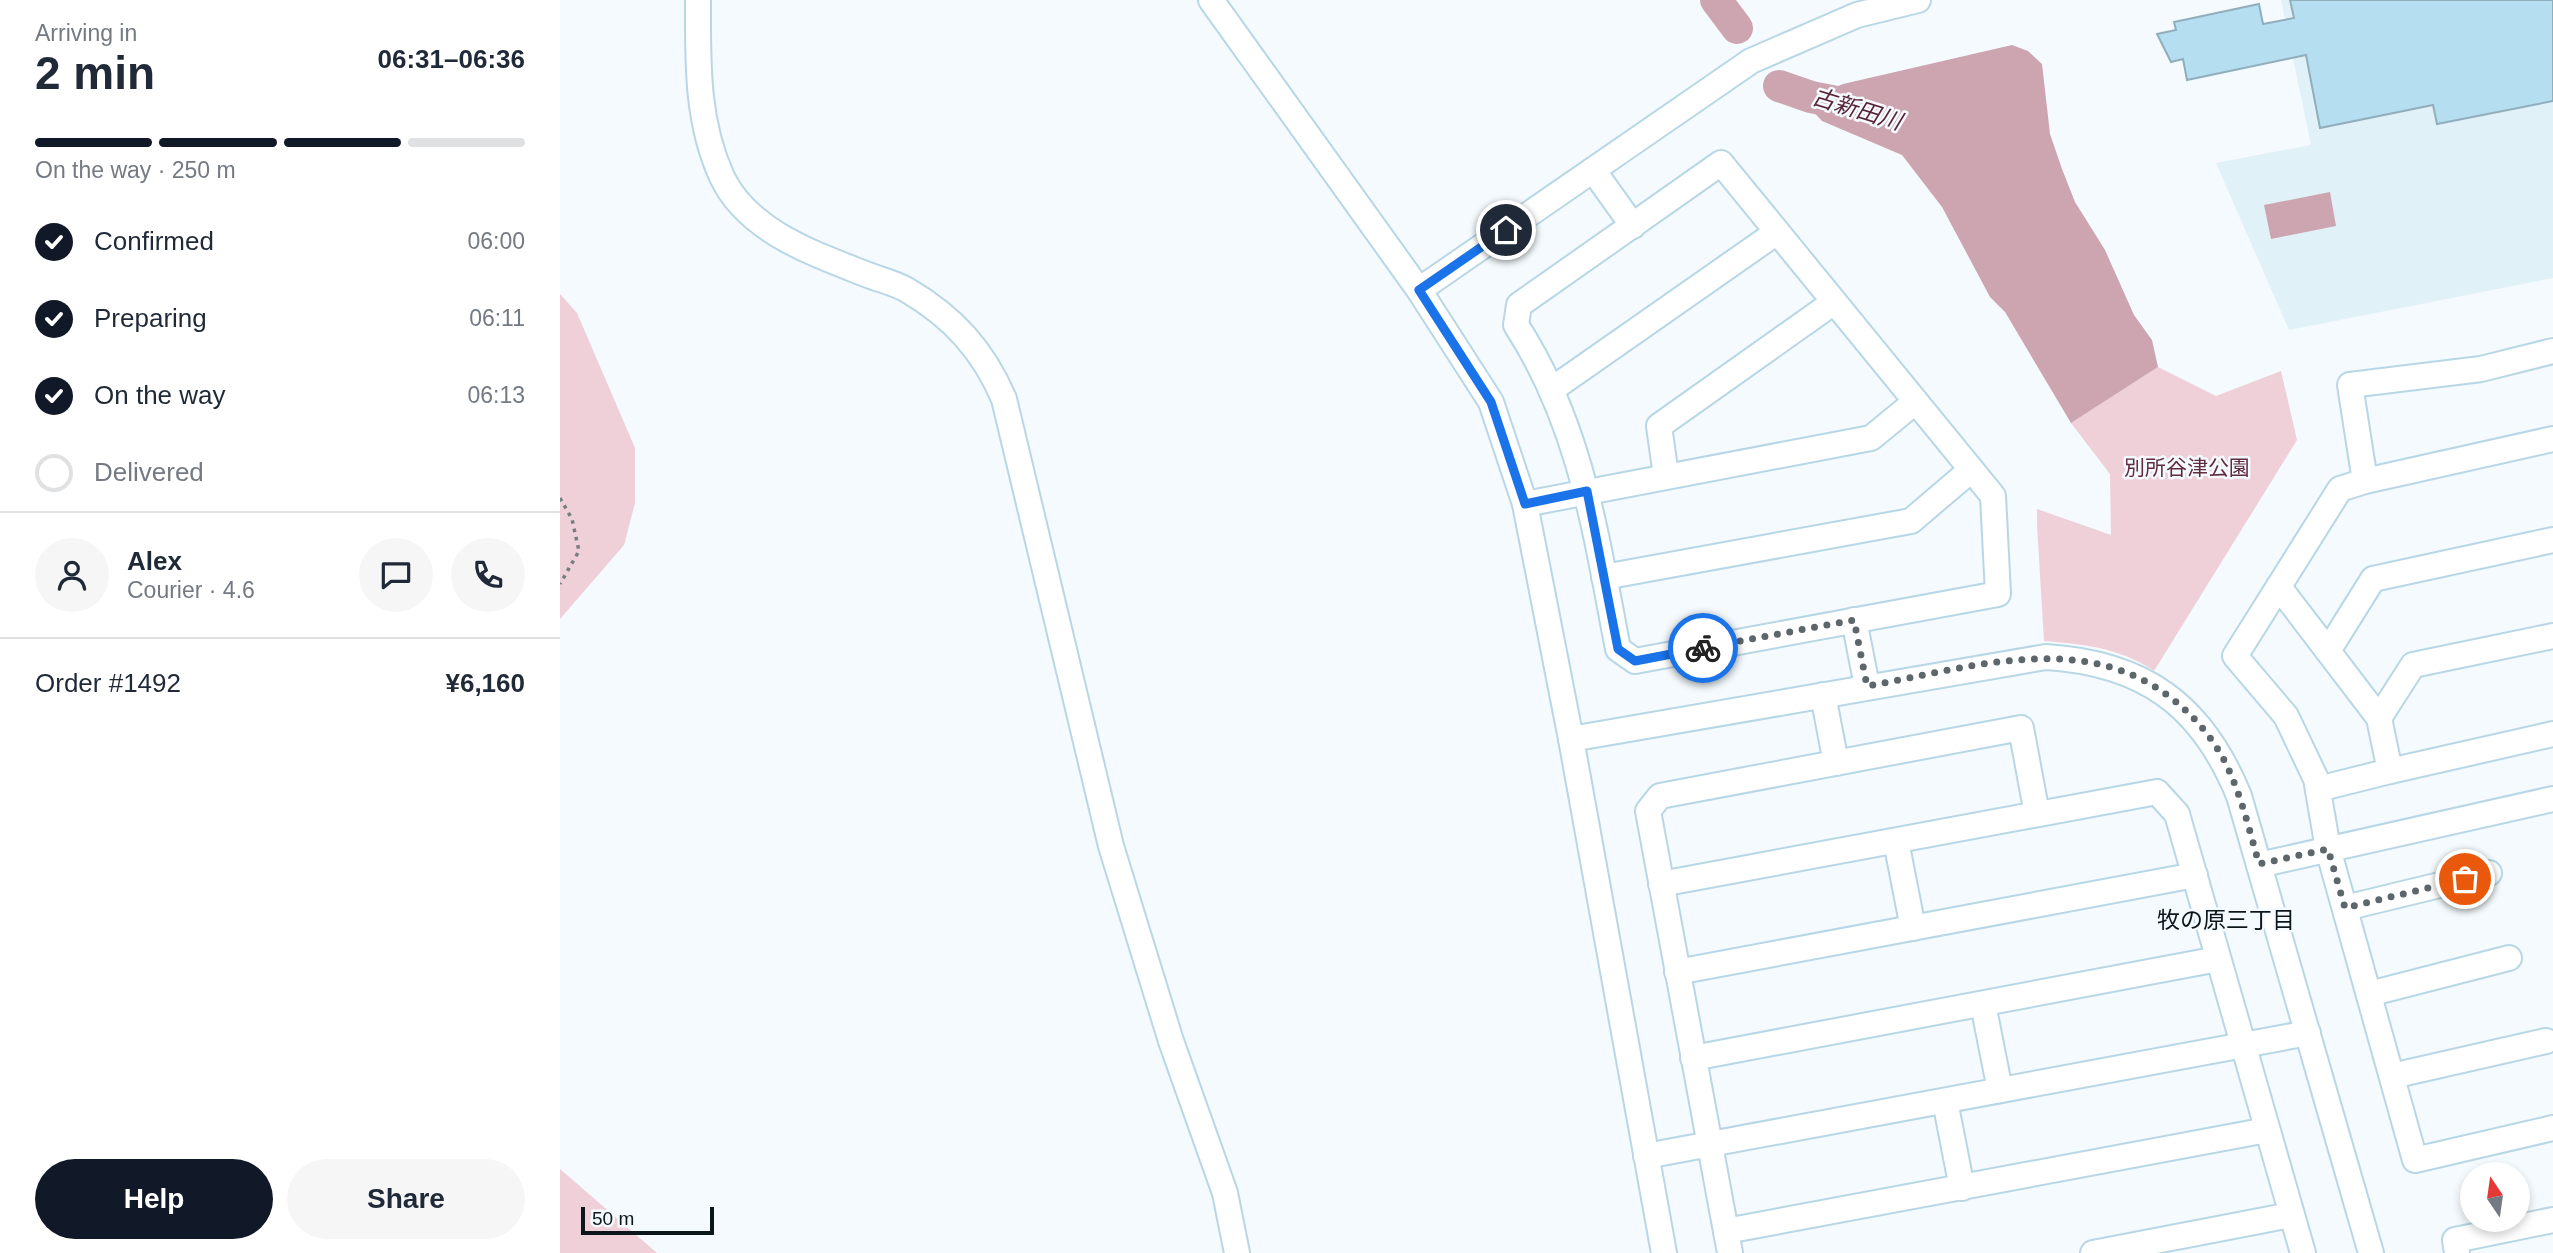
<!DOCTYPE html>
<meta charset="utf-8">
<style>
:root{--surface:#fff;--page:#f6f6f7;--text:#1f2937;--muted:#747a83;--line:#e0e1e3;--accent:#111827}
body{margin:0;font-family:Helvetica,"Noto Sans JP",sans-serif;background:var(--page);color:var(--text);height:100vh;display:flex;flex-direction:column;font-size:26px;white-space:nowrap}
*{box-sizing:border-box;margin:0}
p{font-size:23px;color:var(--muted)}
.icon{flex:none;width:38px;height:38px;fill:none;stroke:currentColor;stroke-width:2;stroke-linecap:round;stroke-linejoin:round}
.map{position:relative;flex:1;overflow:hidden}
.details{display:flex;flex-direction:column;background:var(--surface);width:560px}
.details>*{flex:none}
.needle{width:46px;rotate:347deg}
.buttons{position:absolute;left:1900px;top:1162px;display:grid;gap:14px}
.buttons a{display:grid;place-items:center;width:70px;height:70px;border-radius:50%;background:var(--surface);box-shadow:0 4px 10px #0003;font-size:35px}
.scale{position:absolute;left:21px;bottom:18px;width:133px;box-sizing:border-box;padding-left:7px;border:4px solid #0c171c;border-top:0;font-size:19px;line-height:24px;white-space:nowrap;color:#0c171c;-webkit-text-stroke:5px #f4fafd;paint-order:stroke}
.pin{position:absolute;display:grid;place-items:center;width:60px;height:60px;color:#fff;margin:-30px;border:4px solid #fff;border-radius:50%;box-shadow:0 2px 7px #0007}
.courier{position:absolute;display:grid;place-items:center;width:70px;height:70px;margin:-35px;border:5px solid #1a73e8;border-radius:50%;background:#fff;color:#222;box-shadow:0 2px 9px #0007}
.head em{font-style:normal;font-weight:700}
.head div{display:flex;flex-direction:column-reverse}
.head{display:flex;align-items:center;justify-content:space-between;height:119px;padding:0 35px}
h1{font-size:46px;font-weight:700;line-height:52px}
.bar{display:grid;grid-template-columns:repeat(4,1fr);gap:10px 7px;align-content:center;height:84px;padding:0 35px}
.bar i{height:9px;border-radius:5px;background:var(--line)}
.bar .on{background:var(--accent)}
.bar p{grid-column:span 4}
.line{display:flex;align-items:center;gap:18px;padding:0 35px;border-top:2px solid var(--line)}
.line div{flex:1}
.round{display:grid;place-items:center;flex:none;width:74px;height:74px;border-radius:37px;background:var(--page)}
ol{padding:0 35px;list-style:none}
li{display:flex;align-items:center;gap:21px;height:77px}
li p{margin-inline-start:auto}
li .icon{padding:7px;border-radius:50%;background:var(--accent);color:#fff;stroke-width:4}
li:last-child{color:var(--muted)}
li i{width:38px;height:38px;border:4px solid var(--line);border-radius:50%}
.cta{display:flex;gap:14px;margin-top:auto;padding:14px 35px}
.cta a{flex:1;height:80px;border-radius:42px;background:var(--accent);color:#fff;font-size:28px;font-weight:700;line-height:80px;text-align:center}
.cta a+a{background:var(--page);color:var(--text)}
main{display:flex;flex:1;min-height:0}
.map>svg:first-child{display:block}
.built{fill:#e1f1f8}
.green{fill:#efcfd8}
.water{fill:#cda5b0}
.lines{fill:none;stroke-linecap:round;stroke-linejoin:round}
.river{stroke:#cda5b0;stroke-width:32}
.building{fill:#b6def1;stroke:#91aebc;stroke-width:2}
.minor-casing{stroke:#b8d7e6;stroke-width:28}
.path{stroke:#757e82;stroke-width:3.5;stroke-dasharray:3.5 5;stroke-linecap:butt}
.minor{stroke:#fff;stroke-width:24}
.done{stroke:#5d666b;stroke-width:7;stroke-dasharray:0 12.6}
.route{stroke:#1a73e8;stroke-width:9}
.labels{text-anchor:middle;stroke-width:5;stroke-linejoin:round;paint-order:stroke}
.park-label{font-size:21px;fill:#612c3e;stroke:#f4fafd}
.water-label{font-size:23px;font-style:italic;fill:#592638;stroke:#f4fafd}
.neighbourhood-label{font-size:23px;fill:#0c171c;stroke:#f4fafd}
</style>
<main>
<section class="details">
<div class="head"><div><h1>2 min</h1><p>Arriving in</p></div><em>06:31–06:36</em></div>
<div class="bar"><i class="on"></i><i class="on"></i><i class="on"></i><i></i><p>On the way · 250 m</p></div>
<ol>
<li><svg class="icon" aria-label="check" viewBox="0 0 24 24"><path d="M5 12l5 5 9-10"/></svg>Confirmed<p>06:00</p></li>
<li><svg class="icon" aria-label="check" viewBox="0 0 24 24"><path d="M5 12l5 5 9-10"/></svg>Preparing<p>06:11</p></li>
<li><svg class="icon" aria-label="check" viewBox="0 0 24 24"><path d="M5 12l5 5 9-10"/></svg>On the way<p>06:13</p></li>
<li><i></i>Delivered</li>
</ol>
<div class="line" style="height:126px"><a class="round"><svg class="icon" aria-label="person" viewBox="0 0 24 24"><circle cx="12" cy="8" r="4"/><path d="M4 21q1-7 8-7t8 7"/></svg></a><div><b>Alex</b><p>Courier · 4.6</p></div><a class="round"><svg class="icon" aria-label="chat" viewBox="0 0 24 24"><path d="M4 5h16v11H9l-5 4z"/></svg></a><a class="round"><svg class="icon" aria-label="phone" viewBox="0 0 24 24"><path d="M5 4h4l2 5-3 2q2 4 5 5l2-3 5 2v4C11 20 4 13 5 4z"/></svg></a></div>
<div class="line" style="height:91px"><div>Order #1492</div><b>¥6,160</b></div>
<div class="cta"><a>Help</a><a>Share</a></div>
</section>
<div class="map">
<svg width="1993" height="1253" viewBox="0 0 1993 1253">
<rect width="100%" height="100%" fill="#f4fafd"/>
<!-- built -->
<path class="built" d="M 1721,0 L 1993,0 L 1993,278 L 1729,330 L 1656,163 L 1751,145 Z"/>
<!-- green -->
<g class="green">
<path d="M 0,294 L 17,313 L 75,448 L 75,503 L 64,545 L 0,619 Z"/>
<path d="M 1598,367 L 1656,396 L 1721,371 L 1737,440 L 1594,671 C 1561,648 1523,644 1484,641 L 1477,525 L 1477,509 L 1551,535 L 1550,474 L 1511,423 Z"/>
<path d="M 0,1169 L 97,1253 L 0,1253 Z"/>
</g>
<!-- water -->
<g class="water">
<path d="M 1452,45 L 1468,51 L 1482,64 L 1490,134 L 1502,169 L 1515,202 L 1545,250 L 1574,315 L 1592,340 L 1598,367 L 1511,423 L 1445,312 L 1430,297 L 1382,207 L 1342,155 L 1262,121 L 1250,108 L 1251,97 L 1283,84 Z"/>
<path d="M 1770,192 L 1776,226 L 1711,239 L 1704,205 Z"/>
</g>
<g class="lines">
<!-- river -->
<g class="river">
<path d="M 1156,0 L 1177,28"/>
<path d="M 1219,86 L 1251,97 L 1292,105"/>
</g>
</g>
<!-- building -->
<path class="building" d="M 1730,0 L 1993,0 L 1993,101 L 1877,124 L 1873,105 L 1760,128 L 1746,55 L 1627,80 L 1623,59 L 1611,62 L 1597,34 L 1616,30 L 1614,22 L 1699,4 L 1703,24 L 1734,18 Z"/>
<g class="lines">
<defs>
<g id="minor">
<path d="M 138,0 C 138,61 136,120 162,177 C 188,232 255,254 308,275 C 321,280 335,283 347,290 C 393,317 423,350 444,399 L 551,846 L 611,1041 L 665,1193 L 677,1253"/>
<path d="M 651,0 L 859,290 L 931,402 L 965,504 L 1011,739 L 1104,1253"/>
<path d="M 1161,163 L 1433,496 L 1438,594 L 1075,661 L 1058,649 C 1036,535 1021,425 956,325 L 959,305 Z"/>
<path d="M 1033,170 L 1073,226"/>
<path d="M 859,290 L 1191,61 L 1297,15 L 1358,0"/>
<path d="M 1993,351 L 1921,369 L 1790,385 L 1805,481 L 1780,489 L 1675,656 L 1726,716 L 1756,779 L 1768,849 L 1855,1160 L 1993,1128"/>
<path d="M 991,390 L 1217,232"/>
<path d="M 1106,476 L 1099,426 L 1274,302"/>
<path d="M 1805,481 L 1993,439"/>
<path d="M 965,504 L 1311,438 L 1355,402"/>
<path d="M 1044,577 L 1351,521 L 1411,470"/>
<path d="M 1719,587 L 1819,718"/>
<path d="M 1294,620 L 1307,686"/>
<path d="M 1993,636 L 1853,665 L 1819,718 L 1830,771 L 1993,734"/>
<path d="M 1768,651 L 1813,579 L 1993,540"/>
<path d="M 1263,695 L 1276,763"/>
<path d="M 1011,739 L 1486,657 C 1584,663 1642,705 1679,796 L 1811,1253"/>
<path d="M 1758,789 L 1830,771"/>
<path d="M 1336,841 L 1353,928"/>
<path d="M 1699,865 L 1993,799"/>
<path d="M 1101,884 L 1597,792 L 1617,814 L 1743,1253"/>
<path d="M 1785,908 L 1929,873"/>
<path d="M 1117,972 L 1635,875"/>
<path d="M 1809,994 L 1949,958"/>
<path d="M 1423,1004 L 1440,1090"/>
<path d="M 1133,1058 L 1658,959"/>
<path d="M 1832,1076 L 1986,1041"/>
<path d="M 1385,1101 L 1402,1188"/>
<path d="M 1086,1156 L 1748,1033"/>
<path d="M 1166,1231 L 1707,1130"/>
<path d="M 1170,1253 L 1088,811 L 1100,796 L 1461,728 L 1477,814"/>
<path d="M 1533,1253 L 1731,1215"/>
<path d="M 1897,1253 L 1895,1240 L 1993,1220"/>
</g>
</defs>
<!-- minor casing -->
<use href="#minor" class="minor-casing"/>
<!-- path -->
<path class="path" d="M 0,498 L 12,519 L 19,551 L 0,584"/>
<!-- minor -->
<use href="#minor" class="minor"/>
</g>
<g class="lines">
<!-- done -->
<path class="done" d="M 1143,648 L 1294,620 L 1307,686 C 1409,668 1526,628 1615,701 C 1637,719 1656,742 1668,768 C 1682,799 1690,832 1699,864 L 1768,849 L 1785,908 L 1905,879"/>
<!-- route -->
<path class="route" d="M 946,230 L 859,290 L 931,402 L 965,504 L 1027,491 L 1058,649 L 1075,661 L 1143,648"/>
</g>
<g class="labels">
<!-- park labels -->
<g class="park-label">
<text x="1627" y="475">別所谷津公園</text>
</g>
<!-- water labels -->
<g class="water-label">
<text transform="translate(1297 109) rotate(17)" y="8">古新田川</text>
</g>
<!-- neighbourhood labels -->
<g class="neighbourhood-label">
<text x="1666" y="928">牧の原三丁目</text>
</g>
</g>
</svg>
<div class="buttons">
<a><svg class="needle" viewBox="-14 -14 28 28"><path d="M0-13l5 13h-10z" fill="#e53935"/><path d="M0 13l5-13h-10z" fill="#747a83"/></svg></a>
</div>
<div class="scale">50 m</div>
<div class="pin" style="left:1905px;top:879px;background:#ea580c"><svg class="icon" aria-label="bag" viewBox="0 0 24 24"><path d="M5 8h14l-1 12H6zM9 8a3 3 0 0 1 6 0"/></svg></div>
<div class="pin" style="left:946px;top:230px;background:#1f2937"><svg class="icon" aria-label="home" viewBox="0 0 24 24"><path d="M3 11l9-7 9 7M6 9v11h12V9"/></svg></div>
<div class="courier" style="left:1143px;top:648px"><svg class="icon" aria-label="bike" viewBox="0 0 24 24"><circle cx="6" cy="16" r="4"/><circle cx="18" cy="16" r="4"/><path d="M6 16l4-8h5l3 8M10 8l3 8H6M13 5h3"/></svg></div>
</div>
</main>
